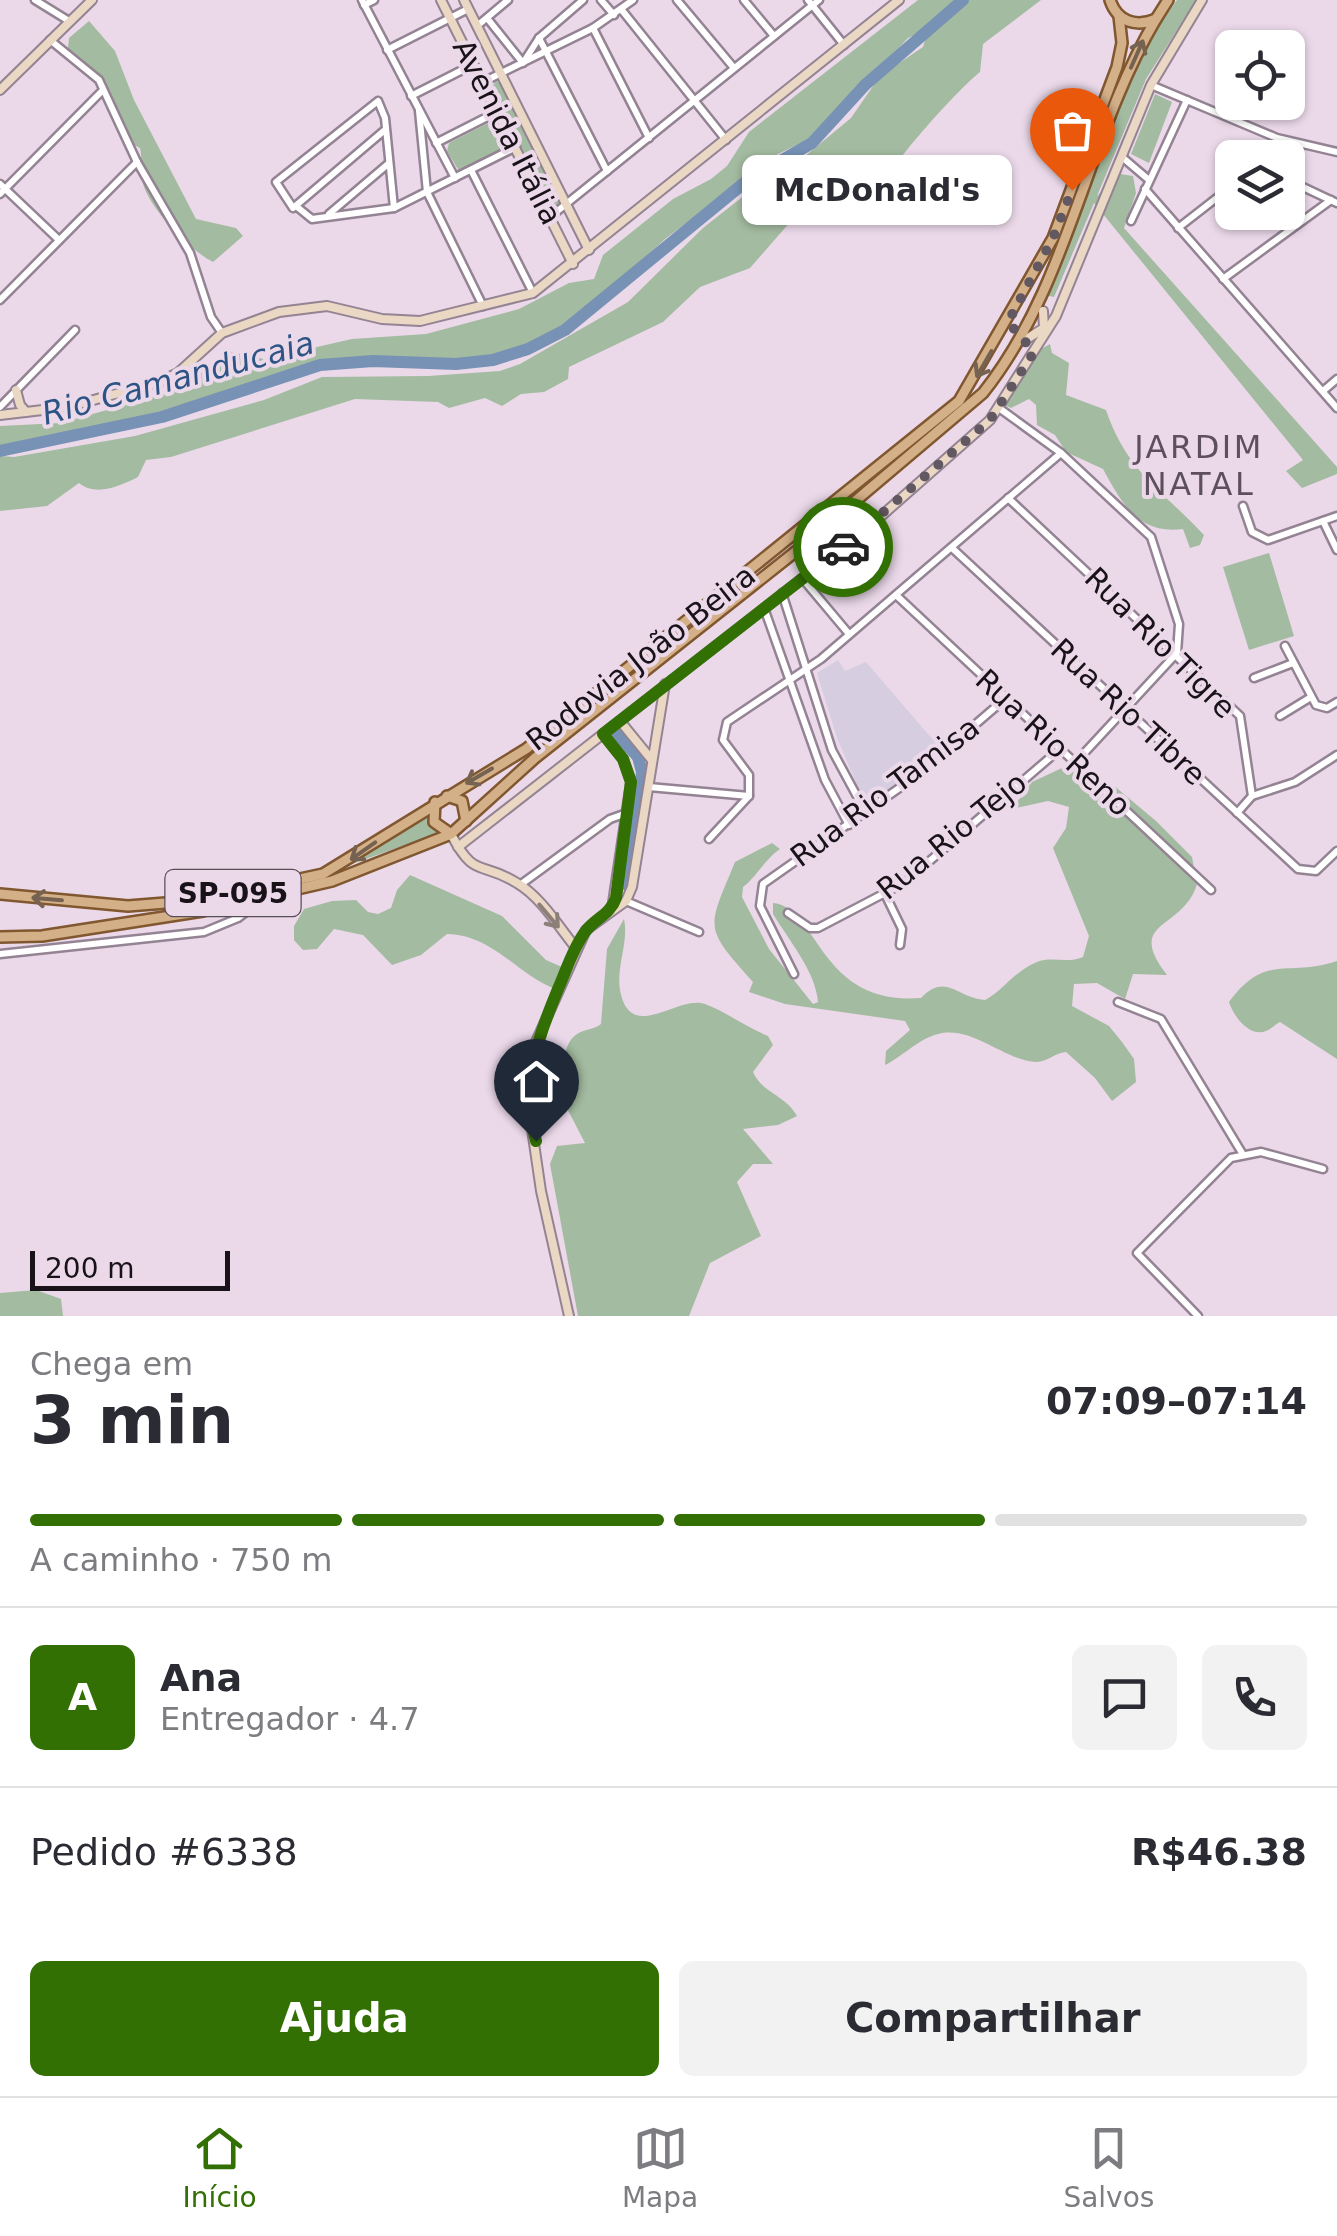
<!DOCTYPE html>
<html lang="pt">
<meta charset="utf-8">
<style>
:root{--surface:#fff;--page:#f2f2f3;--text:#2b2b33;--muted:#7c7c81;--line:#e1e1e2;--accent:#337003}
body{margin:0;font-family:"DejaVu Sans",sans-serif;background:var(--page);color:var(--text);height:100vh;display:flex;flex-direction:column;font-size:38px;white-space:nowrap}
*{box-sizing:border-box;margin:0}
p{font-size:32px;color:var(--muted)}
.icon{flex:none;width:55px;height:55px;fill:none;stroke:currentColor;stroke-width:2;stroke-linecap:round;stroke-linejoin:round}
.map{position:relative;height:1316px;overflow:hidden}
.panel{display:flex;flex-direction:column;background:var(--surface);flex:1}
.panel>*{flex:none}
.controls{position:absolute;left:1215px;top:30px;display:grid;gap:20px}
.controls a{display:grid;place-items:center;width:90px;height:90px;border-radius:15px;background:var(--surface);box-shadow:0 2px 8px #0004;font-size:50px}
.scale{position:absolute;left:30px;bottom:25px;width:200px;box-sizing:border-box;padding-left:10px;border:5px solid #191319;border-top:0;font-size:28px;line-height:35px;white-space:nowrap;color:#191319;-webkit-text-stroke:8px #ebd9ea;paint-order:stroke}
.pin{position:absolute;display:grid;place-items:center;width:85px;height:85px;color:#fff;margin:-102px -42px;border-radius:50% 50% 50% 0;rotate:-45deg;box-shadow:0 0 10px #0007}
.pin .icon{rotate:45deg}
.courier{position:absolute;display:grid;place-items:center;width:100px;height:100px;margin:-50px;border:8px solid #337003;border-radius:50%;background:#fff;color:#222;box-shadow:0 2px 12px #0007}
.bubble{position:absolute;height:70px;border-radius:15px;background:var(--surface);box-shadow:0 2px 8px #0004;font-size:32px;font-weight:600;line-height:70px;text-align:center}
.headline em{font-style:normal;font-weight:600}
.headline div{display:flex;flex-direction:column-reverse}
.headline{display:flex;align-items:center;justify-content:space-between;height:170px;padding:0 30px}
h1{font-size:65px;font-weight:600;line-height:75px}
.bar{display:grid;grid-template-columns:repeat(4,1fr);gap:15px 10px;align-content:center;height:120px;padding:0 30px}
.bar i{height:12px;border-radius:8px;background:var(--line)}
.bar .on{background:var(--accent)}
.bar p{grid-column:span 4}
.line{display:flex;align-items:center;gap:25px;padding:0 30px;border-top:2px solid var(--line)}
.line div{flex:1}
.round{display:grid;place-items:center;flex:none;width:105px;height:105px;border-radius:15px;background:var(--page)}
.primary-button{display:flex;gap:20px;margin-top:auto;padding:20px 30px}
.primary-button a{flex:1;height:115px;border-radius:15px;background:var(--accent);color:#fff;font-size:40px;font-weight:600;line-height:115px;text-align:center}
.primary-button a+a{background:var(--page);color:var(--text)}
.tab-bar{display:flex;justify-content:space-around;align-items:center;height:140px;border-top:2px solid var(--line);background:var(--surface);font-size:28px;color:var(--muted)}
.tab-bar a{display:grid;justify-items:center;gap:5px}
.tab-bar .on{color:var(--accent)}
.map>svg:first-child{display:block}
.education{fill:#d7cde1}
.green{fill:#a3bba0}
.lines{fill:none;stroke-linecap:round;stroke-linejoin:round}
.river{stroke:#7792b5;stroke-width:12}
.street-casing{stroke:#938393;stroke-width:11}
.secondary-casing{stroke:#938393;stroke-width:12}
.primary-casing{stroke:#80572f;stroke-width:14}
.street{stroke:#fff;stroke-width:6}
.secondary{stroke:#ead7c4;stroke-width:8}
.primary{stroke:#d4b089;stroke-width:9}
.oneway{stroke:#766251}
.oneway2{stroke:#8c7f77}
.done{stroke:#625862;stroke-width:10;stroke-dasharray:0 18}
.route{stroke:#337003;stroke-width:12}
.labels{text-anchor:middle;stroke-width:8;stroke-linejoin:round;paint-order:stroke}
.shield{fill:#ebd9ea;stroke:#584e58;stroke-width:2.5}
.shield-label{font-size:28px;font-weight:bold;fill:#191319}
.street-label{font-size:30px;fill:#191319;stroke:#ebd9ea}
.water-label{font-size:32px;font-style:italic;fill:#2d5484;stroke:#ebd9ea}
.neighbourhood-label{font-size:32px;letter-spacing:2.5px;fill:#5e4f5e;stroke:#ebd9ea}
</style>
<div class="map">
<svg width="1337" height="1316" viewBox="0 0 1337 1316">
<rect width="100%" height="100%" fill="#ebd9ea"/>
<!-- education -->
<path class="education" d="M 838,660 L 845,671 L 866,662 L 940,748 L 908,779 L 870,802 L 863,799 L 837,738 L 817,673 Z"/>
<!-- green -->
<g class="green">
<path d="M 918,0 L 1041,0 L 983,44 L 980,72 C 958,89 882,173 877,196 L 868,198 L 843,183 L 819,189 L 750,268 L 700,287 L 663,322 L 569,367 L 568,379 L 544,392 L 521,394 L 502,406 L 485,398 L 449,408 L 438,402 L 355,399 L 171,457 L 146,460 L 138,477 C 120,486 96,497 79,483 L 47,506 L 0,511 L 0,456 L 14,457 L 135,436 L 264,400 L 322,377 L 428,376 L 500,371 L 520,364 L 628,302 L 703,228 L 760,183 L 804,157 L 851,118 L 880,76 L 923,47 L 926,37 L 917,34 L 908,38 L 815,136 L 778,154 L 665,239 L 583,316 L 540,344 L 479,365 L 375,362 L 313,371 L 294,380 L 233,391 L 156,422 L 0,447 L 0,426 L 60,423 L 165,394 L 231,352 L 264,359 L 352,339 L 426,334 L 519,309 L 569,283 L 594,279 L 603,255 L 673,199 L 711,179 L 727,166 L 749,132 Z"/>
<path d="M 1177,0 L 1196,0 L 1146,79 L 1097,196 L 1120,174 L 1133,176 L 1136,193 L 1124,228 L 1337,467 L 1337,474 L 1302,488 L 1286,471 L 1303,460 L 1094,203 L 1054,297 L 1045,295 L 1146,44 Z"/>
<path d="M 89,21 L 115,51 L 134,100 L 196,219 L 236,228 L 243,236 L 213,262 C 188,249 154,213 144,187 C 139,173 143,162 140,148 L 121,138 C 129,103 89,78 67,57 L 69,38 Z"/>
<path d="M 496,81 L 502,83 L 561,201 L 556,208 L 549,207 L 490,90 Z"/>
<path d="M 1155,94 L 1172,102 L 1149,163 L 1131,154 Z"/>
<path d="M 492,121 L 501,124 L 508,141 L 506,149 L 459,171 L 447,151 L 449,143 Z"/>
<path d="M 1050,344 L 1052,353 L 1069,363 L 1066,395 L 1106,410 C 1127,472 1161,489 1204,535 L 1200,545 L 1190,548 L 1183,529 C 1139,535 1122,504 1103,469 L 1066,452 L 1055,435 L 1037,425 L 1036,405 L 1029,399 L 1011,408 L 1002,404 L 1034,353 Z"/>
<path d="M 1269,553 L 1294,636 L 1249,650 L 1223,567 Z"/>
<path d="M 1062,768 L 1113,785 L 1156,821 L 1192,857 L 1197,884 C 1183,931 1124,919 1167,975 L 1133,974 L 1125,999 L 1097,983 L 1074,984 L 1072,1006 L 1109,1026 L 1122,1042 L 1134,1059 L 1136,1082 L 1112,1101 L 1095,1078 L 1066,1052 C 1054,1053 1048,1062 1036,1062 C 1003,1060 972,1025 938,1034 C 918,1039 902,1057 885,1065 L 886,1051 L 910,1030 L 905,1021 L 785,1004 L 749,992 L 753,982 C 703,926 707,930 735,862 L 772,843 L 780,849 C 764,860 758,875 743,887 L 742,897 L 769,949 L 813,1004 L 818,1002 C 816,972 788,939 773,914 L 773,903 C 819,907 818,1006 921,998 C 946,972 957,998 985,1000 C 1004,990 1013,972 1037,962 C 1052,956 1067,964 1083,957 L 1089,936 L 1053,848 L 1066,828 L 1069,807 L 1048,801 L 1012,809 L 1032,782 Z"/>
<path d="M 428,813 L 438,833 L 352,864 Z"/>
<path d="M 410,875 L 502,916 L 546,960 L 562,967 L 564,974 L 555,989 C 515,973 493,935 447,934 L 421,955 L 392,965 L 363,935 L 334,929 L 317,949 L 303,950 L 294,940 L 294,926 L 304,909 L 332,901 L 356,900 L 368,912 L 378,914 L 391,908 L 397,890 Z"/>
<path d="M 624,919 C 629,942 616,967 620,990 C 630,1045 678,994 705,1004 C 726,1012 746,1027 768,1036 L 773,1045 L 753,1072 C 762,1093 786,1095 797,1116 L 778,1125 L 743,1129 L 773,1164 L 753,1164 L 737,1182 L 761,1236 L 710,1263 L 689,1316 L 578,1316 L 550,1164 L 557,1146 L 585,1143 L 557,1089 C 568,1072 559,1046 577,1034 C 584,1029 593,1030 601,1024 L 607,949 Z"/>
<path d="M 1337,961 L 1337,1059 L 1280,1022 C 1275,1024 1272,1029 1266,1031 C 1249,1038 1233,1015 1229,1002 C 1266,952 1286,978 1337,961 Z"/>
<path d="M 36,1290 L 61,1299 L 63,1316 L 0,1316 L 0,1293 Z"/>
</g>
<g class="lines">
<!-- river -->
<g class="river">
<path d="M 0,451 L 162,417 L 320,365 L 373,361 L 456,364 L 493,360 L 528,349 L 565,330 L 749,179 L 812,143 L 865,85 L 963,0"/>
<path d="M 618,735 L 638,757 L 642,772 L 628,886"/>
</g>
<defs>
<g id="street">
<path d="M 35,0 L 69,21"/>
<path d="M 362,0 L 455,178"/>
<path d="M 601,0 L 614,15"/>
<path d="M 677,0 L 734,68"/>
<path d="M 744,0 L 774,36"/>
<path d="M 808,0 L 844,45"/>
<path d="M 364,5 L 374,0"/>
<path d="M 621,9 L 726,140"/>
<path d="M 487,18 L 523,63 L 539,38 L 583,0"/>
<path d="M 477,26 L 508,0"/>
<path d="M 593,28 L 649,138"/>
<path d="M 539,38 L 607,171"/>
<path d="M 50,40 L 99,80 L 137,162 L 190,253 L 211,317 L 222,333"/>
<path d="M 387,50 L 468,9"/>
<path d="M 483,82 L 593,28 L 633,0"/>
<path d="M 1151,85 L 1277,138 L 1337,152"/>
<path d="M 411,96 L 474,64"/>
<path d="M 419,111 L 427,192 L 483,306"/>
<path d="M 386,129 L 293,208 L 276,182 L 378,101 L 385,118 L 394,208"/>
<path d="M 436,143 L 497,112"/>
<path d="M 1122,157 L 1149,180"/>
<path d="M 471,170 L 533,293"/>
<path d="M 1288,180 L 1337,203"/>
<path d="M 0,184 L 59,240"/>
<path d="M 1145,189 L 1337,408"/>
<path d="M 0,194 L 103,90"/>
<path d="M 296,206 L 312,219 L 394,208 L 516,147"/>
<path d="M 329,214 L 388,164"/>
<path d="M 550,217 L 819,0"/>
<path d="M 1131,221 L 1187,100"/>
<path d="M 1178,228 L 1232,186"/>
<path d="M 1223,279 L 1331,200"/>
<path d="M 0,300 L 137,162"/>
<path d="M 1323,391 L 1337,379"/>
<path d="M 0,407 L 75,330"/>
<path d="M 999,408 L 1061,453 L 1151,537 L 1179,624 L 1177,653 L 1075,763"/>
<path d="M 1008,498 L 1240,716 L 1252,796 L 1237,813"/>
<path d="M 1243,506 L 1252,532 L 1268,540 L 1337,516"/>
<path d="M 1323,521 L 1337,550"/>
<path d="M 952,548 L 1298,869 L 1316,871 L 1337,851"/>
<path d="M 802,578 L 849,634"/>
<path d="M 782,593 L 832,750 L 866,813"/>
<path d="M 896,595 L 1211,890"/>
<path d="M 764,608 L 825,780 L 849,825"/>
<path d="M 1285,646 L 1316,705 L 1327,708 L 1337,702"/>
<path d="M 1254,678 L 1293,663"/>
<path d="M 1280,716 L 1311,697"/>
<path d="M 649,787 L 749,796"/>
<path d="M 1252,796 L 1295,782 L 1337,755"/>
<path d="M 709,839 L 749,796 L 749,775 L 723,740 L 727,722 L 821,659 L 1061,453"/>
<path d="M 520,885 L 610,819 L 624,814"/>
<path d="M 885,894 L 902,929 L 900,945"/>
<path d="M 626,901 L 699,932"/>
<path d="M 788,913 L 810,928 L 818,928 L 904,883 L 1060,749"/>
<path d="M 0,954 L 204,932 L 238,918 L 263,899"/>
<path d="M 794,974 L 760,906 L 763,884 L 912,779 L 1006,698"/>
<path d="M 1118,1002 L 1161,1019 L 1242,1153"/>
<path d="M 1198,1316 L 1137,1253 L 1231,1158 L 1261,1152 L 1323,1169"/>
</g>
<g id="secondary">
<path d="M 441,0 L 573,264"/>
<path d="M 464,0 L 589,250"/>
<path d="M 0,90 L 92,0"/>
<path d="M 1025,340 L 1044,328 L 1043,311"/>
<path d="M 16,390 L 20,405 L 26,412"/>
<path d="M 0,415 L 68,407 L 159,382 L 178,373 L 222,333 L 279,312 L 327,306 L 382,319 L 420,321 L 533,293 L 899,0"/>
<path d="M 620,721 L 651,759"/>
<path d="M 603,734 L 623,759 L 631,782 L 612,909"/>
<path d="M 451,834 C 475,880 480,860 517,883 C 541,897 559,927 576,948"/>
<path d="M 458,847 L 871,525 L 990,420 L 1056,316 L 1151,85 L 1202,0"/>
<path d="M 626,901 L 632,887 L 665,684"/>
<path d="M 569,1316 L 541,1191 L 530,1116 L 529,1070 L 535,1044 L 586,930 L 626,901"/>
</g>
<g id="primary">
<path d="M 1110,0 C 1117,21 1135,28 1156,19 L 1168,0"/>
<path d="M 447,796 L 462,801 L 466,821"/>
<path d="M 435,802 L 434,822 L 451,834"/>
<path d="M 0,894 L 128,906 L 203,900 L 323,874 L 526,749 L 578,708 L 959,401 L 1053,238 L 1117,67 L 1122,43 L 1119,16"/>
<path d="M 0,937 L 42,936 L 203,911 L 332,881 L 451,834 L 535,758 L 795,552 L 983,393 C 1070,284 1086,137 1156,19"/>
</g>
</defs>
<!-- street casing -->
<use href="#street" class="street-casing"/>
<!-- secondary casing -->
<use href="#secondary" class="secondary-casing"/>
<!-- primary casing -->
<use href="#primary" class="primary-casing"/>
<!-- street -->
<use href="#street" class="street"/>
<!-- secondary -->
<use href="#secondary" class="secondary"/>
<!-- primary -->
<use href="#primary" class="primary"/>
</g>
<!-- one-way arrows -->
<defs><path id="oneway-shaft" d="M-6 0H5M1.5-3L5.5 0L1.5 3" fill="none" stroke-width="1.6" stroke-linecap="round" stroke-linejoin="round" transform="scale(2.5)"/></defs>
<g class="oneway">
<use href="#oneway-shaft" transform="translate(1137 54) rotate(-66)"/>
<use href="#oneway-shaft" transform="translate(984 364) rotate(120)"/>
<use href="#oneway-shaft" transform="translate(479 776) rotate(150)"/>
<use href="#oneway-shaft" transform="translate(363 851) rotate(145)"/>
<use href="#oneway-shaft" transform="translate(47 899) rotate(-175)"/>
</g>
<use class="oneway2" href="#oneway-shaft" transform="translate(549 916) rotate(50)"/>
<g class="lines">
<!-- done -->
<path class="done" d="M 843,547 L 990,420 L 1034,352 L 1008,322 L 1053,238 L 1072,190"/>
<!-- route -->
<path class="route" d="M 536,1141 C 521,1083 536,1042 558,989 C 566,971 573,948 585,932 C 595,918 610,915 616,898 L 631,782 L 623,759 L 603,734 L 843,547"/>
</g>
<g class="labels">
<!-- shield labels -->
<rect class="shield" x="165.5" y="870" width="135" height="46" rx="8"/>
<g class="shield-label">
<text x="233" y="903">SP-095</text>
</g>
<!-- street labels -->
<g class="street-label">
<text transform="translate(507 132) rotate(63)" y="10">Avenida Itália</text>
<text transform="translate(1160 643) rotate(45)" y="10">Rua Rio Tigre</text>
<text transform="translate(641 658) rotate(-38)" y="10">Rodovia João Beira</text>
<text transform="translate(1128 712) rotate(43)" y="10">Rua Rio Tibre</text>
<text transform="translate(1053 743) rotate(43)" y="10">Rua Rio Reno</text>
<text transform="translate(885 792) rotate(-37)" y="10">Rua Rio Tamisa</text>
<text transform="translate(952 836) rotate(-39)" y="10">Rua Rio Tejo</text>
</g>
<!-- water labels -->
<g class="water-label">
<text transform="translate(178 378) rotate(-15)" y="11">Rio Camanducaia</text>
</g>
<!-- neighbourhood labels -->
<g class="neighbourhood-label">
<text x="1199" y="458">JARDIM<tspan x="1199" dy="37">NATAL</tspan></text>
</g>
</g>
</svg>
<div class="controls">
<a><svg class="icon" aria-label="locate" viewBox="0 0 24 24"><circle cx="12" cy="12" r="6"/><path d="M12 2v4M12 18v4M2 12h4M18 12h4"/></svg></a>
<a><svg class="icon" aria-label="layers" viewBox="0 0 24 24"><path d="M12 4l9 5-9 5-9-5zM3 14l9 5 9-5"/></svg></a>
</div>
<div class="scale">200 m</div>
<div class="pin" style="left:1072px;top:190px;background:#ea580c"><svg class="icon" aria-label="bag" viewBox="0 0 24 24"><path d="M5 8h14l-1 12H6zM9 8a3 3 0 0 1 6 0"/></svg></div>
<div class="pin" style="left:536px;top:1141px;background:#1f2937"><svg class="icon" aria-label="home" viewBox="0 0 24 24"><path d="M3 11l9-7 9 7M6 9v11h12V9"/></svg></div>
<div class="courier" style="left:843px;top:547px"><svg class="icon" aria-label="car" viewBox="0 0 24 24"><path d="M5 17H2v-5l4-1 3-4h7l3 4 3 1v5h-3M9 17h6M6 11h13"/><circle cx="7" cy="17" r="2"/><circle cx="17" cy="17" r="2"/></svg></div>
<div class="bubble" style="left:742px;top:155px;width:270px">McDonald's</div>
</div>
<section class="panel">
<div class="headline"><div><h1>3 min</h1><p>Chega em</p></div><em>07:09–07:14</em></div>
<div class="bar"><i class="on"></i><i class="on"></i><i class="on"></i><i></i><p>A caminho · 750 m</p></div>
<div class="line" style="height:180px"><b class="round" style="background:var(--accent);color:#fff">A</b><div><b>Ana</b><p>Entregador · 4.7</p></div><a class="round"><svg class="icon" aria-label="chat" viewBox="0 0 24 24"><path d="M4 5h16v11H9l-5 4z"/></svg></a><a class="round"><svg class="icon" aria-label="phone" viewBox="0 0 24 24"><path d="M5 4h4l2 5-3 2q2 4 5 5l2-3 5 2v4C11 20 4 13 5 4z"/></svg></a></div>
<div class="line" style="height:130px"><div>Pedido #6338</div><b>R$46.38</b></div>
<div class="primary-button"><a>Ajuda</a><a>Compartilhar</a></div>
</section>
<nav class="tab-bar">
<a class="on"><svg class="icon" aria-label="home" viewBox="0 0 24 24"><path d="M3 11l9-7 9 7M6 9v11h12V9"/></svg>Início</a>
<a><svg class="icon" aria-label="map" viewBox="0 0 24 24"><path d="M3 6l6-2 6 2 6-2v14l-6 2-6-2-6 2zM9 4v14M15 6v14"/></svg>Mapa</a>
<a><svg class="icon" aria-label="saved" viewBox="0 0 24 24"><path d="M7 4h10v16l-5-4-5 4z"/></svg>Salvos</a>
</nav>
